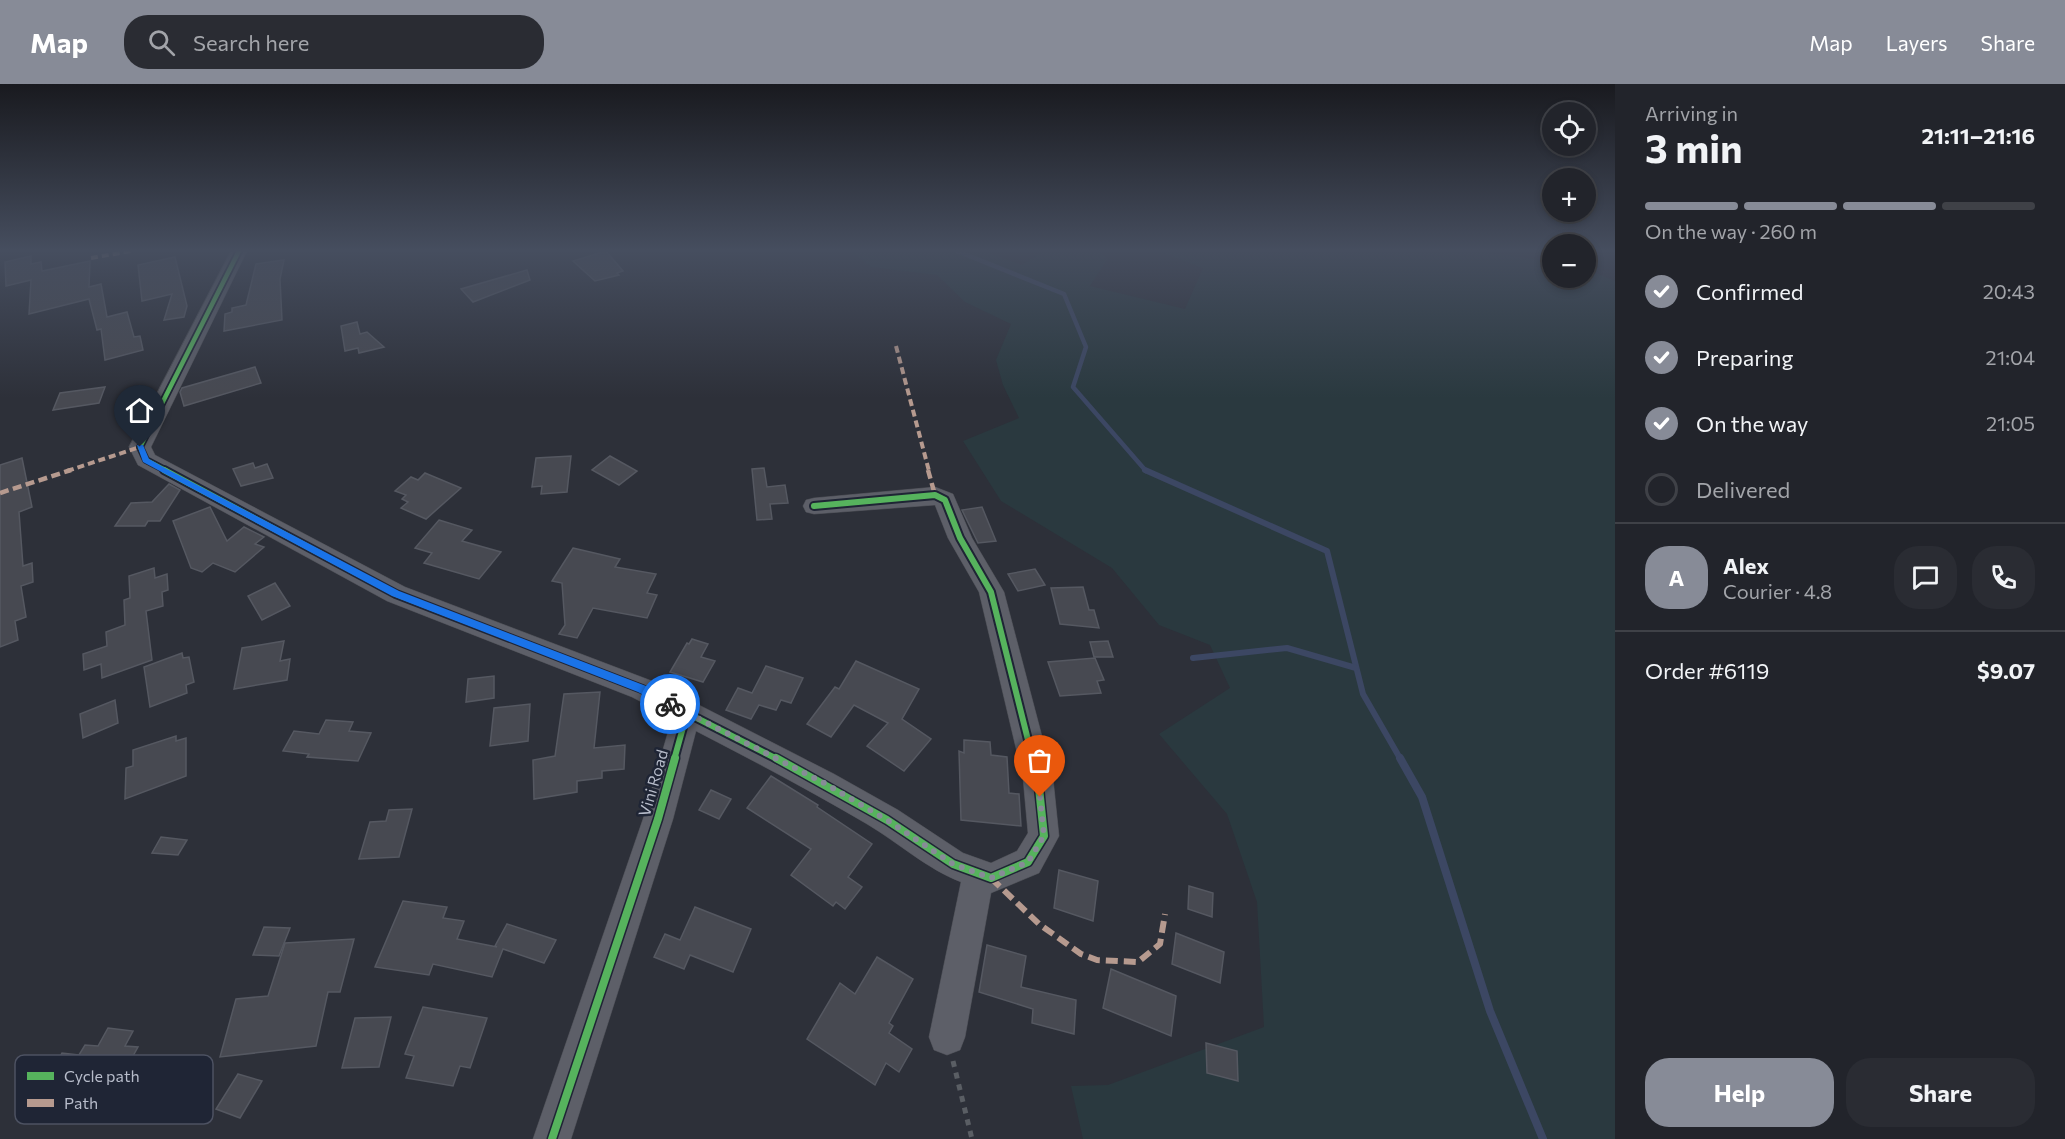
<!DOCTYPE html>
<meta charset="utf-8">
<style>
:root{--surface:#22242b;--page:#2a2c33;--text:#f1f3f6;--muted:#a2a4a9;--line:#3f4147;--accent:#878b97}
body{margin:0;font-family:Commissioner,sans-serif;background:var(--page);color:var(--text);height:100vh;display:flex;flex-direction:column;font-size:22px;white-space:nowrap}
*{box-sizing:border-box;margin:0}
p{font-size:20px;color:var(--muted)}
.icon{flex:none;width:33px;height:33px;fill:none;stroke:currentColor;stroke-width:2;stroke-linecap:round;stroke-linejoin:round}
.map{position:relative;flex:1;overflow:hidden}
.drawer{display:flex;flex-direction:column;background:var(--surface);width:450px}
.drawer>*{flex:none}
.fabs{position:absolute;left:1542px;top:18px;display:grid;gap:12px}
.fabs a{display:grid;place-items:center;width:54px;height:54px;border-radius:50%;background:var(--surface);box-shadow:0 3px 9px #0003,0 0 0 2px var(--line);font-size:30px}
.pin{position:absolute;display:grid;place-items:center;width:51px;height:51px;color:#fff;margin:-62px -26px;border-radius:50% 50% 50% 0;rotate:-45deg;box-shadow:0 0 6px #0007}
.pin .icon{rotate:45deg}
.courier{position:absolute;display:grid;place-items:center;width:60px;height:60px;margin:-30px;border:4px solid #1a73e8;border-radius:50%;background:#fff;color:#222;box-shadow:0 2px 8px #0007}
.head em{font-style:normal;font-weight:700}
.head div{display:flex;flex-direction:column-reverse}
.head{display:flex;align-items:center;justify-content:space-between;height:102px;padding:0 30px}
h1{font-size:39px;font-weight:700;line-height:45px}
.bar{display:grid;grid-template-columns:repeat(4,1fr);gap:9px 6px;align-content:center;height:72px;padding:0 30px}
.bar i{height:8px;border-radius:4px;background:var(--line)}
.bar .active{background:var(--accent)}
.bar p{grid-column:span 4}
.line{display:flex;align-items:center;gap:15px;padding:0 30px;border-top:2px solid var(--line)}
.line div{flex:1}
.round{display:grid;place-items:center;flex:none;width:63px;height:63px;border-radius:24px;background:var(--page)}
ol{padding:0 30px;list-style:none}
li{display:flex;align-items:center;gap:18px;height:66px}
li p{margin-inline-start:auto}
li .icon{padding:6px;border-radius:50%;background:var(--accent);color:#fff;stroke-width:4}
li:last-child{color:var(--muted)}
li i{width:33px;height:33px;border:3px solid var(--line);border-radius:50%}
.cta{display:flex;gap:12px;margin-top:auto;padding:12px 30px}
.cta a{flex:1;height:69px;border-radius:24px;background:var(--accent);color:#fff;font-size:24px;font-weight:700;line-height:69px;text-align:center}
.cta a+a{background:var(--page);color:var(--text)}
header{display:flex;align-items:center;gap:36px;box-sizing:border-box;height:84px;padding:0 30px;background:var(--accent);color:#fff}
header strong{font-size:28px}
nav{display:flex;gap:33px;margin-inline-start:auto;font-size:21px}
.search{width:420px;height:54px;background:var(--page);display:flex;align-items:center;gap:15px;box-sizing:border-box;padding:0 21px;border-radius:24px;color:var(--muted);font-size:22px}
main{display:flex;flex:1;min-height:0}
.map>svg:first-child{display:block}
.green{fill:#2a393f}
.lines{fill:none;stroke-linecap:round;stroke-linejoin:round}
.stream-far2{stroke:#3c4763;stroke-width:4.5}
.stream-far1{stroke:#3c4763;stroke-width:6}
.stream{stroke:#3c4763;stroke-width:8}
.building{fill:#474951;stroke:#555861;stroke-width:1.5}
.minor-casing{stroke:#494b52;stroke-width:1}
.path{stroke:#5a5e64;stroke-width:5;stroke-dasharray:6 6;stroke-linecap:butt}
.minor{fill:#5d5f68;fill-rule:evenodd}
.quiet-far2{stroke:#b69a8f;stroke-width:4;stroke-dasharray:7 4;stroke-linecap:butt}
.quiet-far1{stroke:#b69a8f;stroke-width:4.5;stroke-dasharray:9 4.5;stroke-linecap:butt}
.quiet{stroke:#b69a8f;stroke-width:6;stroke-dasharray:12 6;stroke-linecap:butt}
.cycleway-far2-casing{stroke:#1f2535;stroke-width:8}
.cycleway-far1-casing{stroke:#1f2535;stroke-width:10}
.cycleway-casing{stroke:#1f2535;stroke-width:11}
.cycleway-far2{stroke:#56b35d;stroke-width:4.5}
.cycleway-far1{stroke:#56b35d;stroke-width:6}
.cycleway{stroke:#56b35d;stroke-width:8}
.route{fill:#1a73e8}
.done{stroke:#878b97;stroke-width:6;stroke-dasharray:0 10.8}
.labels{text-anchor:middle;stroke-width:5;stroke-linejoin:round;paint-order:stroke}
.street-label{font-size:16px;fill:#b7bcca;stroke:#1f2535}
.key{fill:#1f2535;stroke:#4d5262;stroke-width:1.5}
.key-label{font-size:16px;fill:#b7bcca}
</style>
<header>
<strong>Map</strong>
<div class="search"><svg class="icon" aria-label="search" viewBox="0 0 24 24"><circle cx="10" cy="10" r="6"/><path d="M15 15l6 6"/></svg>Search here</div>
<nav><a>Map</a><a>Layers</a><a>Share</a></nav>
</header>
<main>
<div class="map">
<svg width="1615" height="1055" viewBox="0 0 1615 1055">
<rect width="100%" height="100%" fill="#2d3039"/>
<!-- green -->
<path class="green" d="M 851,167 L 984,167 L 1022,181 L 1041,169 L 1040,167 L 1101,167 L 1107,176 L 1090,202 L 1185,225 L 1203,184 L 1158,167 L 1475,167 L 1552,178 L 1552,194 L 1586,194 L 1586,185 L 1615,197 L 1615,1055 L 1083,1055 L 1071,1002 L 1108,1001 L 1264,943 L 1257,818 L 1227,730 L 1159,650 L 1230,604 L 1210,561 L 1159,541 L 1112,484 L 1001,417 L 963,357 L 1019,334 L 1003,301 L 996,276 L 1011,240 L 965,218 L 937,191 L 871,183 Z"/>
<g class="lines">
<!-- stream-far2 -->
<path class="stream-far2" d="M 957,167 L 1064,210 L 1086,263 L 1073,303 L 1146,387"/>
<!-- stream-far1 -->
<g class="stream-far1">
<path d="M 1145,386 L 1327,467 L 1363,610 L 1401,676"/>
<path d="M 1193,574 L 1287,564 L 1356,584"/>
</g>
<!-- stream -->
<path class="stream" d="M 1400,674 L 1422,713 L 1490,927 L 1543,1055"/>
</g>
<!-- building -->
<g class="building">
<path d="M 606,167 L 623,187 L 617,189 L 619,191 L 595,197 L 573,177 Z"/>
<path d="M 31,172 L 31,180 L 41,178 L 42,187 L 90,177 L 89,203 L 101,200 L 107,233 L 127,228 L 134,253 L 140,252 L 143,266 L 105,276 L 101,245 L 97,246 L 89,215 L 29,230 L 31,196 L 6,202 L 5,178 Z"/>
<path d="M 175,173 L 187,222 L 184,233 L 164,236 L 172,210 L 142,217 L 138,181 Z"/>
<path d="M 284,176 L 280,195 L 282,236 L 224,247 L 225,230 L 232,228 L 232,224 L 246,221 L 256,180 Z"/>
<path d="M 527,186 L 530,196 L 473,218 L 461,205 Z"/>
<path d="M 357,238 L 360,250 L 367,248 L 384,263 L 359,269 L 358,264 L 345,267 L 341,242 Z"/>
<path d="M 255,283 L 261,299 L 184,322 L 180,308 L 182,304 Z"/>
<path d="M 105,303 L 99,319 L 53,326 L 60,309 Z"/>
<path d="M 571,372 L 567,408 L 541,410 L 542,402 L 532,403 L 536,374 Z"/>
<path d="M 610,372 L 637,387 L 619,401 L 592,386 Z"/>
<path d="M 22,374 L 32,423 L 19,428 L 23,482 L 32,479 L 33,498 L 21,502 L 26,533 L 15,537 L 18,556 L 0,563 L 0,381 Z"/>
<path d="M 253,379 L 255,384 L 267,380 L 273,394 L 241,402 L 233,385 Z"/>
<path d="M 764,384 L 767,403 L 785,401 L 788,419 L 770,420 L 772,435 L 757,436 L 752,385 Z"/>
<path d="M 425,389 L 461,404 L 426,435 L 401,424 L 408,418 L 402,415 L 406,411 L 395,407 L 411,393 L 418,396 Z"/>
<path d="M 169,400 L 180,406 L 160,437 L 148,437 L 145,442 L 115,442 L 131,419 L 152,418 Z"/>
<path d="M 210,423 L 227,457 L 244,443 L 264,453 L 255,460 L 264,463 L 235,488 L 213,479 L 202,488 L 191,484 L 173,437 Z"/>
<path d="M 982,423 L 996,457 L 978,459 L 962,426 Z"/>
<path d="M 439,436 L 472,446 L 462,457 L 501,468 L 479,495 L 424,479 L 432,469 L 415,464 Z"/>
<path d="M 573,464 L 620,475 L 615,483 L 656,490 L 647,509 L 657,511 L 647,534 L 593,524 L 577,554 L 559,550 L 565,541 L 562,499 L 552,497 Z"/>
<path d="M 154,484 L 155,494 L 167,490 L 168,506 L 162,508 L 163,522 L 146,527 L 152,576 L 102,594 L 101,580 L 84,586 L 83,570 L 107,562 L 106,548 L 125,541 L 124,516 L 130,514 L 129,492 Z"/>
<path d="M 1035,485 L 1045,501 L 1018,507 L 1008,490 Z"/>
<path d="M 275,499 L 290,522 L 262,536 L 248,512 Z"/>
<path d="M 1083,503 L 1089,526 L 1094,526 L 1099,544 L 1060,540 L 1051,504 Z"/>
<path d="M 692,555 L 708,560 L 701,573 L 715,577 L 703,598 L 670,588 L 687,559 L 689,560 Z"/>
<path d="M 284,557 L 280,577 L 290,575 L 287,596 L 234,605 L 242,564 Z"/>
<path d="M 1108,557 L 1113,573 L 1094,573 L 1090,558 Z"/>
<path d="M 182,569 L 183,574 L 189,573 L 194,598 L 186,601 L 187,609 L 150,623 L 144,583 Z"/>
<path d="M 1095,574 L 1104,596 L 1097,597 L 1101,609 L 1060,612 L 1048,578 Z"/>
<path d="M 856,577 L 919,605 L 902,635 L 931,655 L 904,687 L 867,662 L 888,639 L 854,621 L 831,653 L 807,640 L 835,603 L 839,605 Z"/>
<path d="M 766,582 L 803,594 L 791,619 L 781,616 L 776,626 L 759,621 L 751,635 L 726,626 L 738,604 L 752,609 Z"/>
<path d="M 494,592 L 494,614 L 466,618 L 468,595 Z"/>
<path d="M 600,608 L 594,664 L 625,661 L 624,685 L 602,687 L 602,694 L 577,697 L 577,708 L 534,715 L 533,676 L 555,672 L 564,610 Z"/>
<path d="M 115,616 L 118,639 L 83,654 L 80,630 Z"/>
<path d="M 530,620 L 528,657 L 490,662 L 494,624 Z"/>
<path d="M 326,636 L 353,638 L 349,647 L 371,649 L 358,677 L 307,673 L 309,670 L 283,667 L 294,647 L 319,650 Z"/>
<path d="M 176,652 L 176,657 L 186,654 L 186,692 L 125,715 L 126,684 L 133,682 L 133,666 Z"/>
<path d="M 964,656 L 990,658 L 991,671 L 1007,673 L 1009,709 L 1019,710 L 1021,742 L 961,736 L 959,667 L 964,669 Z"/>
<path d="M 771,692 L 818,721 L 817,723 L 872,760 L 848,793 L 862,803 L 845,825 L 836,818 L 833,822 L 791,791 L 811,765 L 747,724 Z"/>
<path d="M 711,706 L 731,715 L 719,735 L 699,726 Z"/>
<path d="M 412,725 L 399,773 L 359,775 L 370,738 L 386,737 L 389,726 Z"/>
<path d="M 161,753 L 187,756 L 178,771 L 152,769 Z"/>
<path d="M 1059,786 L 1098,797 L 1093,837 L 1054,824 Z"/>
<path d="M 1189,802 L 1213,809 L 1212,833 L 1188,825 Z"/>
<path d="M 403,817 L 447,823 L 443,834 L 464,837 L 457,855 L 497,863 L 495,862 L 507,840 L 556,856 L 544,879 L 503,865 L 492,893 L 433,880 L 429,891 L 375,883 Z"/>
<path d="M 695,823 L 751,845 L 733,888 L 690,871 L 684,885 L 654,873 L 665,850 L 680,856 Z"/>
<path d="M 264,843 L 290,844 L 279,872 L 253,871 Z"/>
<path d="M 1176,849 L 1224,868 L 1220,899 L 1172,880 Z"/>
<path d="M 354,855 L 340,908 L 328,908 L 316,962 L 220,973 L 236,915 L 268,912 L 285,859 Z"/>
<path d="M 987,861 L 1026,872 L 1021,903 L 1076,916 L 1074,950 L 1032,939 L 1033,925 L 979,908 Z"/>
<path d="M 877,873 L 913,895 L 889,939 L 893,942 L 889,949 L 912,965 L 899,988 L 886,979 L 875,1001 L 807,955 L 840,899 L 855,910 Z"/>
<path d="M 1111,885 L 1176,912 L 1171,952 L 1103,924 Z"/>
<path d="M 423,923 L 487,934 L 470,984 L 460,982 L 453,1002 L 406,994 L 414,972 L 405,970 Z"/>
<path d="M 391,933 L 379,983 L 342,984 L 355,934 Z"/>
<path d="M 108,944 L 133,947 L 125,962 L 138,963 L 118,999 L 50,991 L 62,969 L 79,971 L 85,961 L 98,962 Z"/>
<path d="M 1206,959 L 1237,967 L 1238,997 L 1207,989 Z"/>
<path d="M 238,990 L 262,997 L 240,1034 L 216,1025 Z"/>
</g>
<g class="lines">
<defs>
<path id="minor" d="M 231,167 L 247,167 L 151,363 L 155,371 L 405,503 L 652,597 L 834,690 L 898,726 L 963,769 L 991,779 L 1017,767 L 1028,749 L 1023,694 L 979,508 L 948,454 L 935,421 L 814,430 L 806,428 L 803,422 L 806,416 L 814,414 L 935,403 L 953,410 L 972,454 L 1004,508 L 1053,694 L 1059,752 L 1039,789 L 991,809 L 965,953 L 960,966 L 947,971 L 934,966 L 929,953 L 961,798 C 927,785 899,759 867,740 C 811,707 754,677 696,647 L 673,735 L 571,1055 L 533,1055 L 643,735 L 672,634 L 632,613 L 387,517 L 138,381 L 129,363 Z"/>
</defs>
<!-- minor casing -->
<use href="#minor" class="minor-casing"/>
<!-- path -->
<path class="path" d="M 953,977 L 972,1055"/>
<!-- minor -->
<use href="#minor" class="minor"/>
<!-- quiet-far2 -->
<g class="quiet-far2">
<path d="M 91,174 L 131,167"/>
<path d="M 896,262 L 929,387"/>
<path d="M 67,387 L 140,363"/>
</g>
<!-- quiet-far1 -->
<g class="quiet-far1">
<path d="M 928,386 L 935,411"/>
<path d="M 0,409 L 71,386"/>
</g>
<!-- quiet -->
<path class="quiet" d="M 991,794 L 1039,840 L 1081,870 L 1097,876 L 1138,878 L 1160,860 L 1165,830"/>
<defs>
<path id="cycleway-far2" d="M 167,387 L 146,376 L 140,363 L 239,167"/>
<g id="cycleway-far1">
<path d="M 164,386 L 396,510 L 642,605 L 687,629 L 674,676"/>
<path d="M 814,422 L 935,411 L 945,416 L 960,454 L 991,508 L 1033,676"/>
<path d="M 687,629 L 779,676"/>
</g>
<g id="cycleway">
<path d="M 776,674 L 887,736 L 953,780 L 991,794 L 1028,778 L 1044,752 L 1038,694 L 1033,674"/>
<path d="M 552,1055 L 658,735 L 675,674"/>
</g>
</defs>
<!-- cycleway-far2 casing -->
<use href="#cycleway-far2" class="cycleway-far2-casing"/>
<!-- cycleway-far1 casing -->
<use href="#cycleway-far1" class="cycleway-far1-casing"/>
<!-- cycleway casing -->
<use href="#cycleway" class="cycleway-casing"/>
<!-- cycleway-far2 -->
<use href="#cycleway-far2" class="cycleway-far2"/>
<!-- cycleway-far1 -->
<use href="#cycleway-far1" class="cycleway-far1"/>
<!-- cycleway -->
<use href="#cycleway" class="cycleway"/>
</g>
<!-- sky -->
<linearGradient id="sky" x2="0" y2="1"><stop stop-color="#191a1f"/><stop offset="0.53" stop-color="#464e5f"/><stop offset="1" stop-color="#464e5f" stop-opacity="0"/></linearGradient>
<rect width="1615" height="314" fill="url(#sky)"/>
<!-- route -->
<path class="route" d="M 137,361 L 143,361 L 149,375 L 165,384 L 399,507 L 646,602 L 675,620 L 674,623 L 666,623 L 638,608 L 392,512 L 143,378 Z"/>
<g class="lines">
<!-- done -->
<path class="done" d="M 670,620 L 824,699 L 887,736 L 953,780 L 991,794 L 1028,778 L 1044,752 L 1040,713"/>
</g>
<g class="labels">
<!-- street labels -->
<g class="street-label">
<text transform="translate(653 699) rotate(-74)" y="6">Vini Road</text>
</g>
</g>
<!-- legend -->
<rect x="15" y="971" width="198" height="69" rx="9" class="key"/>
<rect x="27" y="988" width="27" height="8" fill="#56b35d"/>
<rect x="27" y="1015" width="27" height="8" fill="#b69a8f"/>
<g class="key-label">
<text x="64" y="998">Cycle path</text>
<text x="64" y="1025">Path</text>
</g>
</svg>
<div class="fabs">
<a><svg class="icon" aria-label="locate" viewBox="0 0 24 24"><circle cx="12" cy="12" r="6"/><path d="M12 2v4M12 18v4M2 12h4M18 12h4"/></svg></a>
<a>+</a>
<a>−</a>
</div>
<div class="pin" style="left:1040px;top:713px;background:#ea580c"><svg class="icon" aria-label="bag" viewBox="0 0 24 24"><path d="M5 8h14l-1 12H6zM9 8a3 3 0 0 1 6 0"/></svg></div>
<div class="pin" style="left:140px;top:363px;background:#1f2937"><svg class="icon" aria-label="home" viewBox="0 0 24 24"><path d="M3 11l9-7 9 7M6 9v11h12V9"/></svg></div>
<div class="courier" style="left:670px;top:620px"><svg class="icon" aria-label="bike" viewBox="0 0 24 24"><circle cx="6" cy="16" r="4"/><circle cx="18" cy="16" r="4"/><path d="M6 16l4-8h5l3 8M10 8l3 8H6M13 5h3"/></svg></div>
</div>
<section class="drawer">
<div class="head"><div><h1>3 min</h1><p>Arriving in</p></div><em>21:11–21:16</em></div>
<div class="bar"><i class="active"></i><i class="active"></i><i class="active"></i><i></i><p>On the way · 260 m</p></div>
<ol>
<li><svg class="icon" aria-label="check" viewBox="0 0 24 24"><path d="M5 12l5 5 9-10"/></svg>Confirmed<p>20:43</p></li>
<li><svg class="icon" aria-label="check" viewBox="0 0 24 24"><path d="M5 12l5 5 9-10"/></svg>Preparing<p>21:04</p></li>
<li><svg class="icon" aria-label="check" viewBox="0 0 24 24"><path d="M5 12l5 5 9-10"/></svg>On the way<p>21:05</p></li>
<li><i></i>Delivered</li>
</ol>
<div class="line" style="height:108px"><b class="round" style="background:var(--accent);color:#fff">A</b><div><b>Alex</b><p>Courier · 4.8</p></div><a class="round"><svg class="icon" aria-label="chat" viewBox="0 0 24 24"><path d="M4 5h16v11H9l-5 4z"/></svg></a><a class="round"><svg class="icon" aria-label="phone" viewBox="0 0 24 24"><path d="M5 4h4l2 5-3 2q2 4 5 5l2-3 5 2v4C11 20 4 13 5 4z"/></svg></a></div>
<div class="line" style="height:78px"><div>Order #6119</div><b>$9.07</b></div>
<div class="cta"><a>Help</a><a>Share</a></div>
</section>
</main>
